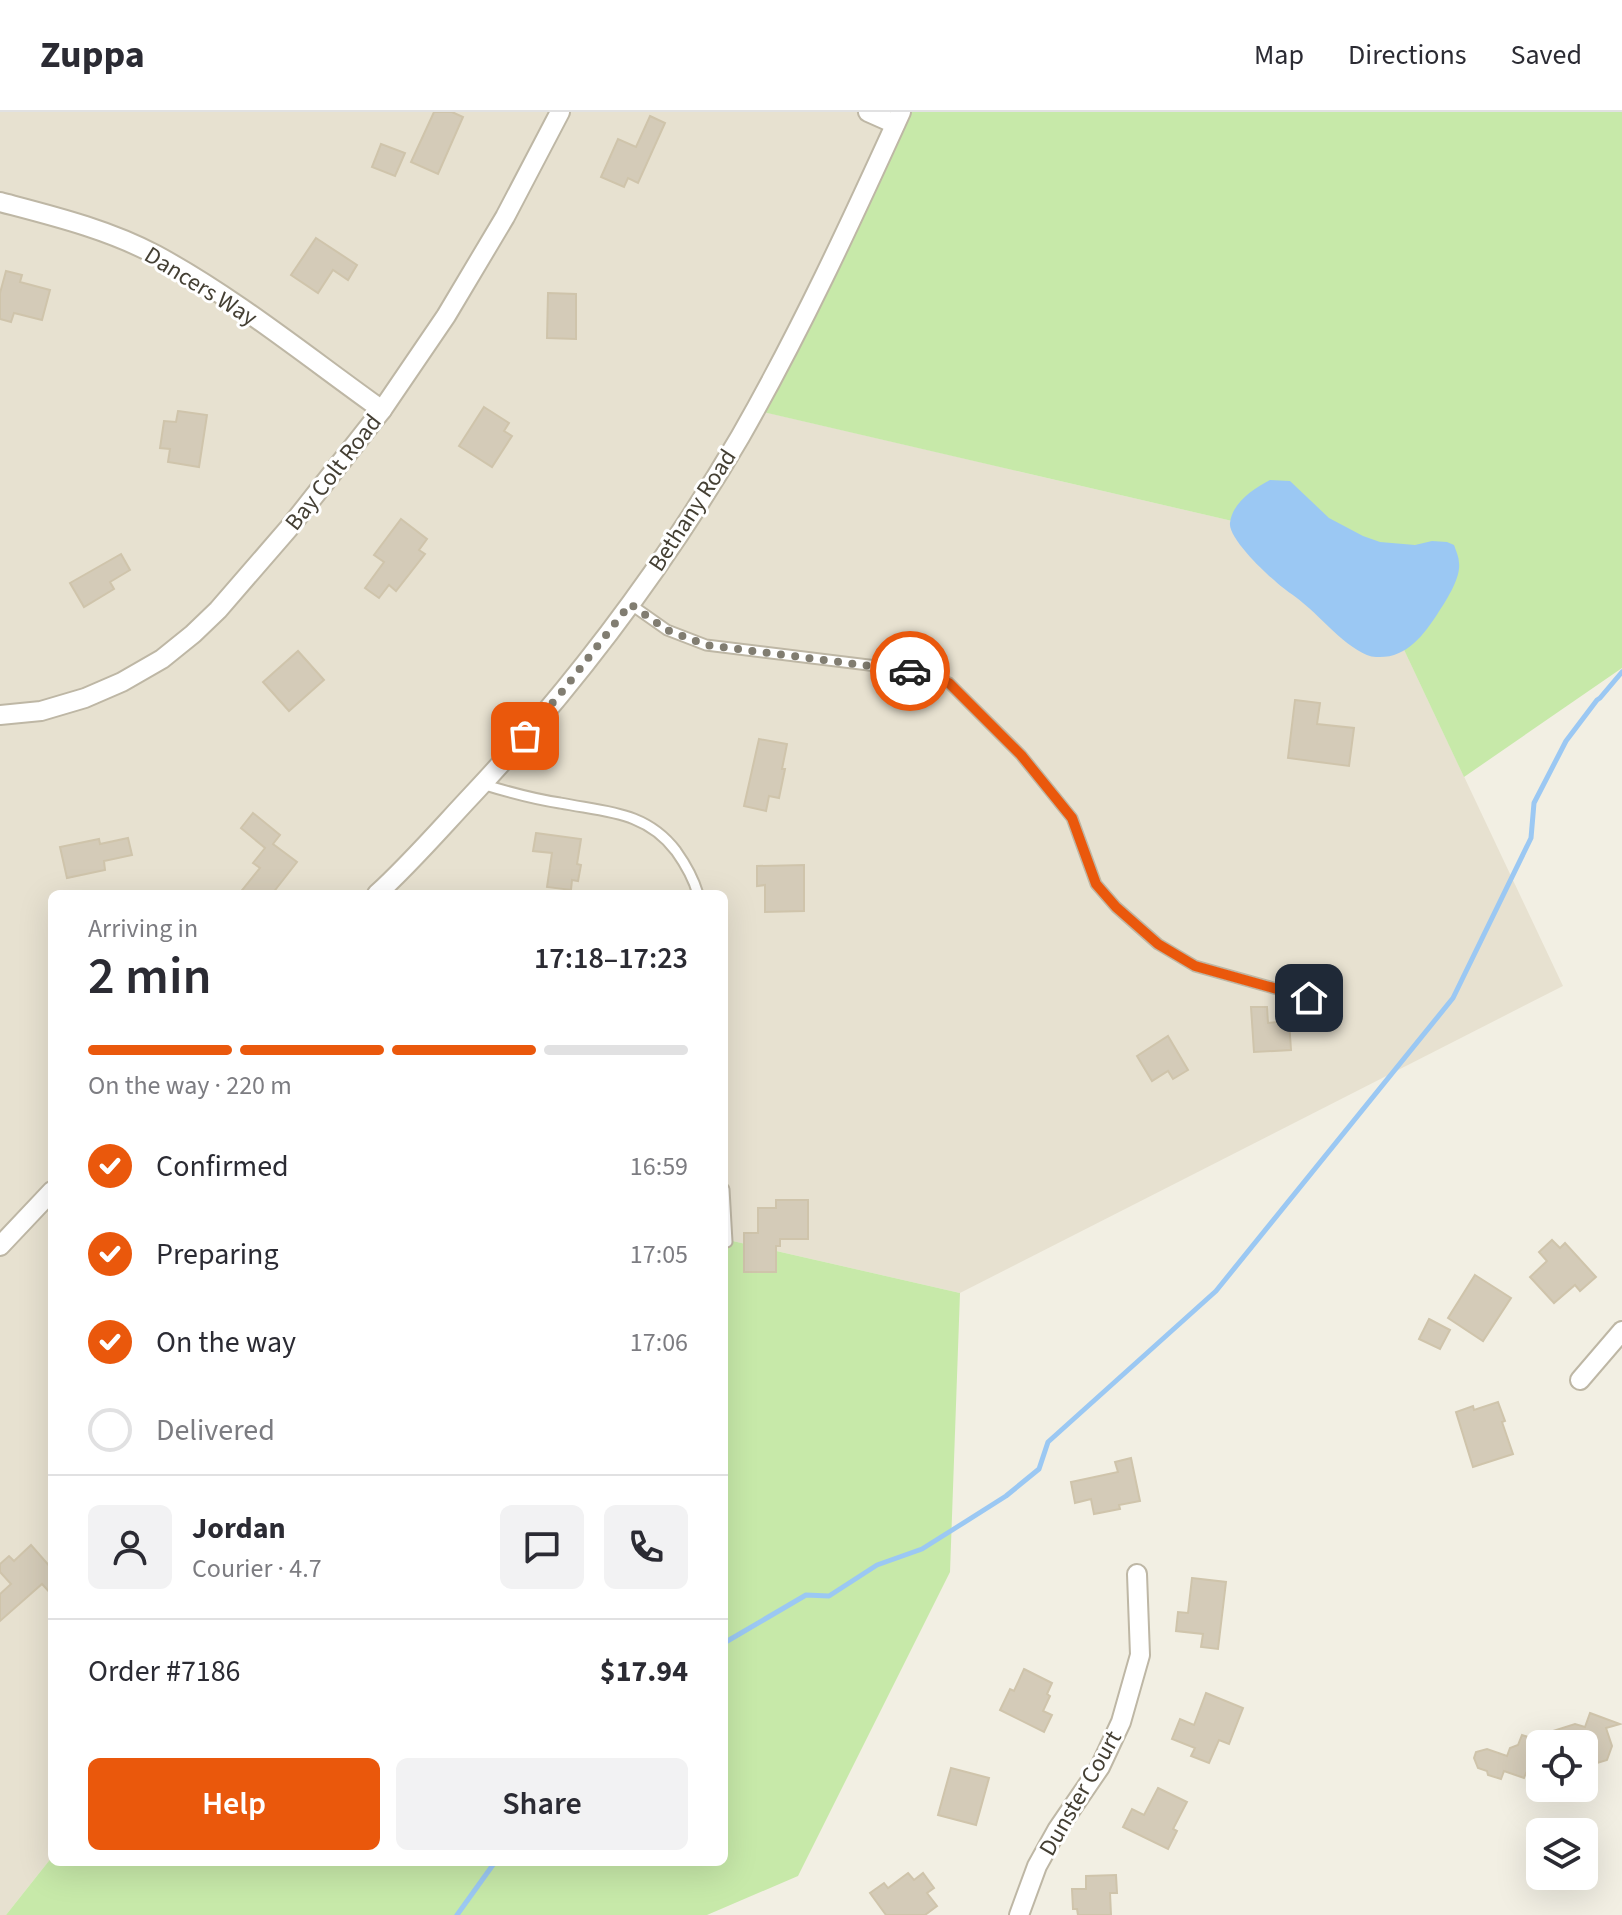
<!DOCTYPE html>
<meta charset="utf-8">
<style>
:root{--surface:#fff;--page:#f2f2f3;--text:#2b2b33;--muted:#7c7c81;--line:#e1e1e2;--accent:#ea580c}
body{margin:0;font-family:"Source Sans 3",sans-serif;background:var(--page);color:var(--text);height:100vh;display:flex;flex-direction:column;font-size:30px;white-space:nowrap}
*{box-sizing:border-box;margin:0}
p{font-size:26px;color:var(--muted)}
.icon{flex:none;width:44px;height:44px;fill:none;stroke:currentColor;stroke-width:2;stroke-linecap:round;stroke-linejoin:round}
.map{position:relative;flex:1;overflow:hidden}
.sheet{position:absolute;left:48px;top:778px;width:680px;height:976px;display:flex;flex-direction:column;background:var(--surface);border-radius:12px;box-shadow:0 8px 32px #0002}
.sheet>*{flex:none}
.fabs{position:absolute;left:1526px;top:1618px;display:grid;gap:16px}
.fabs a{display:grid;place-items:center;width:72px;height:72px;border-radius:12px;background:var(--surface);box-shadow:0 8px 32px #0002;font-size:40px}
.pin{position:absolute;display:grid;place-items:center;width:68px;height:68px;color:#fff;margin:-34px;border-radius:16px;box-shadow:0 4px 12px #0006}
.courier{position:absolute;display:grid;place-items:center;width:80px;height:80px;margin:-40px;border:6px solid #ea580c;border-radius:50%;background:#fff;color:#222;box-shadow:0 2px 10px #0007}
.summary em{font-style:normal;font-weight:600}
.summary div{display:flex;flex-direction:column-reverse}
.summary{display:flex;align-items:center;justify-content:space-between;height:136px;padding:0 40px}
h1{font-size:52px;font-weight:600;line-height:60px}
.bar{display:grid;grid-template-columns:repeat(4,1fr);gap:12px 8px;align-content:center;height:96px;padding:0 40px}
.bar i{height:10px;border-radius:6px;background:var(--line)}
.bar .active{background:var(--accent)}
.bar p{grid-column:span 4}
.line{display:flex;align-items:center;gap:20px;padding:0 40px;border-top:2px solid var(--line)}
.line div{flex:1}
.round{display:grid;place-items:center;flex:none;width:84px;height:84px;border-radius:12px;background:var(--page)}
ol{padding:0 40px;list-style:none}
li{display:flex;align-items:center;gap:24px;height:88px}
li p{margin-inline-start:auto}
li .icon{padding:8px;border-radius:50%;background:var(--accent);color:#fff;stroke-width:4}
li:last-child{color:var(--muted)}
li i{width:44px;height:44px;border:4px solid var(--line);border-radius:50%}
.action{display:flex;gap:16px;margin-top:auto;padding:16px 40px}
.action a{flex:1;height:92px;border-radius:12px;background:var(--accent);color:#fff;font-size:32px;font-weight:600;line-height:92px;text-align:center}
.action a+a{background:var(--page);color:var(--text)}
header{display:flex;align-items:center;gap:48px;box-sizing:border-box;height:112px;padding:0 40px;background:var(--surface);border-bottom:2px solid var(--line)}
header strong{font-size:38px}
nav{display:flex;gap:44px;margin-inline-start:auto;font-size:28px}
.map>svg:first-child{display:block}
.residential{fill:#e7e1d0}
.green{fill:#c7e9a9}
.water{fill:#9bc8f3}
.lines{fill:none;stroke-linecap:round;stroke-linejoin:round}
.stream{stroke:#9bc8f3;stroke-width:5}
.building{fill:#d4cbb8;stroke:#cfc4ab;stroke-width:2}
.lane-casing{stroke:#beb7a5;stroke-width:13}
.street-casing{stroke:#beb7a5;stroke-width:22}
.lane{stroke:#fff;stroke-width:9}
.street{stroke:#fff;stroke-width:18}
.done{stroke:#817d71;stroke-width:8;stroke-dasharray:0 14.4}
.route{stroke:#ea580c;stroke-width:10}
.labels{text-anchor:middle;stroke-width:6;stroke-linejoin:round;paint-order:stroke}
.street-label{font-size:24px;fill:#443f33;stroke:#fff}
</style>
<header>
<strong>Zuppa</strong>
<nav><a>Map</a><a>Directions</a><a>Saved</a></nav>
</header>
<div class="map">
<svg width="1622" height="1803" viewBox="0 0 1622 1803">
<rect width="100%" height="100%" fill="#f2efe3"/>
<!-- residential -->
<path class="residential" d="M 0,0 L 912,0 L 764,300 L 1357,438 L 1563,874 L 960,1181 L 724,1127 L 724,782 L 52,782 L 52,1745 L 6,1803 L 0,1803 Z"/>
<!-- green -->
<g class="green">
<path d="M 912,0 L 1622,0 L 1622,556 L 1464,665 L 1357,438 L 763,300 Z"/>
<path d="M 724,1127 L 960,1181 L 950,1460 L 798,1764 L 707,1803 L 6,1803 L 52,1745 L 52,1750 L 724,1750 Z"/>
</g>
<!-- water -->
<path class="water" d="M 1270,368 L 1290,369 L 1329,406 L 1363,424 L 1380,430 L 1415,433 L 1432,429 L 1447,430 L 1454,433 C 1456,439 1459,445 1459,451 C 1461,466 1446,489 1438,501 C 1423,524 1406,547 1376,545 C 1353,544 1321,505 1303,491 C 1294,483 1283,477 1274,468 C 1263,459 1228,425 1230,411 C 1232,391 1253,377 1270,368 Z"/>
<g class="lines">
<!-- stream -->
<g class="stream">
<path d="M 724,1531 L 806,1483 L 829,1484 L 877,1453 L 922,1437 L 957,1415 L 1006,1384 L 1039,1357 L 1048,1330 L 1216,1179 L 1453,886 L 1531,726 L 1534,691 L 1566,629 L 1597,588 L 1600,586 L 1622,560"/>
<path d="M 457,1803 L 495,1750"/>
</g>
</g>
<!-- building -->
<g class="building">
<path d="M 434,0 L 452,0 L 463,5 L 438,62 L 411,50 Z"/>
<path d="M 650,4 L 665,11 L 638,71 L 628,66 L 624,75 L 601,65 L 618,27 L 636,35 Z"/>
<path d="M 381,32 L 405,41 L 395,64 L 372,55 Z"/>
<path d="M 316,126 L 357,153 L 348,168 L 333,158 L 318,181 L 291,163 Z"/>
<path d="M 6,159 L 22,163 L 20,170 L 50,178 L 42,208 L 14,201 L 11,210 L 0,207 L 0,181 Z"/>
<path d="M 548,181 L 576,182 L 576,227 L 547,226 Z"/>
<path d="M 484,295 L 509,311 L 504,319 L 512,324 L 492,355 L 459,334 Z"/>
<path d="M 178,299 L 207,303 L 199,355 L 168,350 L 170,337 L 160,336 L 164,309 L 176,310 Z"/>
<path d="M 401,407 L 427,427 L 419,438 L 425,442 L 396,479 L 389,473 L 379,486 L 365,476 L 384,450 L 374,443 Z"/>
<path d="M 121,442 L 130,458 L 110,470 L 114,477 L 84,495 L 70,471 Z"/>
<path d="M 298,539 L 324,568 L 289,599 L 263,570 Z"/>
<path d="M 1295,588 L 1320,591 L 1317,612 L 1354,616 L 1349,654 L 1288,646 Z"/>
<path d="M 759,627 L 787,632 L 782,657 L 785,657 L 779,686 L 769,684 L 766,699 L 744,694 Z"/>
<path d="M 253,701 L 280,723 L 273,732 L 297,750 L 272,782 L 239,782 L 260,756 L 253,751 L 265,736 L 241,716 Z"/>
<path d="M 536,721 L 581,727 L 577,752 L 581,753 L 578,769 L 572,768 L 571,778 L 547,775 L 552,741 L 533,739 Z"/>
<path d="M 128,726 L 132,743 L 104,749 L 105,758 L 67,766 L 60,735 L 99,727 L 100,732 Z"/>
<path d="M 804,753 L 804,799 L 765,800 L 765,773 L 757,774 L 757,754 Z"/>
<path d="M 1251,895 L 1267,895 L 1268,911 L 1289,909 L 1291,938 L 1254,940 Z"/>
<path d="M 1168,924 L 1188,958 L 1173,967 L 1168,959 L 1152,969 L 1137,944 Z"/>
<path d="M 776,1088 L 808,1088 L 808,1127 L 780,1127 L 780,1134 L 776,1134 L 776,1160 L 744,1160 L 744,1121 L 758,1121 L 758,1096 L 776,1096 Z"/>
<path d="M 1552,1128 L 1560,1136 L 1565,1131 L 1596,1165 L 1580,1179 L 1575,1173 L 1554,1191 L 1530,1165 L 1547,1149 L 1539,1140 Z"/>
<path d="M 1475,1163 L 1511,1186 L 1483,1229 L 1448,1206 Z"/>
<path d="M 1429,1207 L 1450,1218 L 1440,1237 L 1419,1227 Z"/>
<path d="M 1498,1290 L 1505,1309 L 1502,1310 L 1513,1342 L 1473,1355 L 1456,1300 L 1473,1294 L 1474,1298 Z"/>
<path d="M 1131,1346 L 1140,1389 L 1119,1393 L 1120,1397 L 1094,1402 L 1091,1387 L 1075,1391 L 1071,1370 L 1118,1360 L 1115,1350 Z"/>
<path d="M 31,1433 L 52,1457 L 52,1483 L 42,1472 L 0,1509 L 0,1482 L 11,1472 L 0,1460 L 0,1452 L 9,1444 L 14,1449 Z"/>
<path d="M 1192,1466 L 1226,1470 L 1218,1537 L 1201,1535 L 1203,1522 L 1176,1519 L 1178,1500 L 1188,1501 Z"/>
<path d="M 1024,1557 L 1052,1571 L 1047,1582 L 1050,1584 L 1043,1599 L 1052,1603 L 1044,1620 L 1000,1598 L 1010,1577 L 1014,1579 Z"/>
<path d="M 1206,1581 L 1243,1596 L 1229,1632 L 1219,1628 L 1209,1651 L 1191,1644 L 1195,1636 L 1172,1627 L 1180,1607 L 1194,1613 Z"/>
<path d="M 1590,1601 L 1620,1612 L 1606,1616 L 1612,1634 L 1607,1648 L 1597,1651 L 1594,1642 L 1584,1638 L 1584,1632 L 1540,1632 L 1540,1666 L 1526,1661 L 1524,1666 L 1504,1659 L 1501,1667 L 1488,1663 L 1487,1659 L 1478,1656 L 1474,1646 L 1476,1640 L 1487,1637 L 1507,1644 L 1510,1636 L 1518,1633 L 1522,1623 L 1531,1626 L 1575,1612 L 1585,1615 Z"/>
<path d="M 951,1656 L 989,1666 L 976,1713 L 938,1703 Z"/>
<path d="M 1158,1676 L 1187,1690 L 1173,1717 L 1177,1719 L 1168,1737 L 1123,1715 L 1132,1697 L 1144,1703 Z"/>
<path d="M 908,1761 L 914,1768 L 923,1761 L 934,1776 L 927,1781 L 937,1794 L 925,1803 L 886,1803 L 870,1781 L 884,1771 L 888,1776 Z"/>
<path d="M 1116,1763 L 1117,1781 L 1110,1781 L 1111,1803 L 1078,1803 L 1077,1797 L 1073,1797 L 1072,1777 L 1086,1777 L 1086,1764 Z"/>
</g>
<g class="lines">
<defs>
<g id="lane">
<path d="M 630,492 L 667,518 L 706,533 L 901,557 L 928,562 L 949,571 L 1021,643 L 1072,706 L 1096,772 L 1116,795 L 1158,832 L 1195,854 L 1309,886"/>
<path d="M 482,672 C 508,680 533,687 560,691 C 605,700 646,699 676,739 C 686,753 693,765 698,782"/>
<path d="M 724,1077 L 727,1130"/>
</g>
<g id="street">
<path d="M 868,0 L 895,12"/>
<path d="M 0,90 C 53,104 107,117 156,143 C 234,185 309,246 382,298"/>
<path d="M 0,603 L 41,599 L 85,586 L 122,570 L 162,547 L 193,522 L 218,498 L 289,416 L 382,298 L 446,204 L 505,105 L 560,0"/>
<path d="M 377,782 C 411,751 441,716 473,682 C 574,574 665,453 740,325 C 800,220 851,110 901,0"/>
<path d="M 0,1134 L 52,1079"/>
<path d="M 1580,1268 L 1622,1219"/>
<path d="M 1019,1803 L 1037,1754 L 1057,1718 L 1100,1655 L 1121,1610 L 1140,1543 L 1137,1462"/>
</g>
</defs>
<!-- lane casing -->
<use href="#lane" class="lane-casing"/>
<!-- street casing -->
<use href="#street" class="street-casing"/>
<!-- lane -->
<use href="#lane" class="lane"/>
<!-- street -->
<use href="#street" class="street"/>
</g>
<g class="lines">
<!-- done -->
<path class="done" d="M 525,624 L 565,576 L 630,492 L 667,518 L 706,533 L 910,559"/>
<!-- route -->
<path class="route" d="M 910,559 L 928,562 L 949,571 L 1021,643 L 1072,706 L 1096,772 L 1116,795 L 1158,832 L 1195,854 L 1309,886"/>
</g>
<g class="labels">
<!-- street labels -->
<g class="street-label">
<text transform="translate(201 174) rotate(32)" y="8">Dancers Way</text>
<text transform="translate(333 360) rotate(-52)" y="8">Bay Colt Road</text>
<text transform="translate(692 398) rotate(-57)" y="8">Bethany Road</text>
<text transform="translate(1080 1681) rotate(-60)" y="8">Dunster Court</text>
</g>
</g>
</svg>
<div class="fabs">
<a><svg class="icon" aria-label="locate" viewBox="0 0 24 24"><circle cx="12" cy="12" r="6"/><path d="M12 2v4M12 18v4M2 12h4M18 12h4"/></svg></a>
<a><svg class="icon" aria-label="layers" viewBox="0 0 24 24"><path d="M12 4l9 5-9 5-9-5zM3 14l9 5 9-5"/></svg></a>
</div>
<div class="pin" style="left:525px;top:624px;background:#ea580c"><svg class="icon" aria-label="bag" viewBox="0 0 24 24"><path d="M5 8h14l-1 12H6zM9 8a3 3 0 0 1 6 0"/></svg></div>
<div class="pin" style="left:1309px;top:886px;background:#1f2937"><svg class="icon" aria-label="home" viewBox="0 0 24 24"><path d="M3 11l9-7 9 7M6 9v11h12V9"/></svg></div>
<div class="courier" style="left:910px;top:559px"><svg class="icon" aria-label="car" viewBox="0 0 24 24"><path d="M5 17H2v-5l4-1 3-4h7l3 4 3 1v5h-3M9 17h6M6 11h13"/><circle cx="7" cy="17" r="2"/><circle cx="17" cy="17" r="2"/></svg></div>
<section class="sheet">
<div class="summary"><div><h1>2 min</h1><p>Arriving in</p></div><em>17:18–17:23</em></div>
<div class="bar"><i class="active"></i><i class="active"></i><i class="active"></i><i></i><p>On the way · 220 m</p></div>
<ol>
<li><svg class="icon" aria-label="check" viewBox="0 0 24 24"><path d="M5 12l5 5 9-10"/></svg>Confirmed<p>16:59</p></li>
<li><svg class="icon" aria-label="check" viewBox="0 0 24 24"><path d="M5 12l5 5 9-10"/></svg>Preparing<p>17:05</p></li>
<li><svg class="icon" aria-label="check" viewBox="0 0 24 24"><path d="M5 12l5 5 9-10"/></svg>On the way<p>17:06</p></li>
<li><i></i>Delivered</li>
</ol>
<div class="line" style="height:144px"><a class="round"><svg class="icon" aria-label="person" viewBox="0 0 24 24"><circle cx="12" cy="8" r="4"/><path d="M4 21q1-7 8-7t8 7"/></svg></a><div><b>Jordan</b><p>Courier · 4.7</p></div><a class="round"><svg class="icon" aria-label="chat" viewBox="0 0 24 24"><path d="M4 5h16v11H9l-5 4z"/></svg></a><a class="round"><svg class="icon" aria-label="phone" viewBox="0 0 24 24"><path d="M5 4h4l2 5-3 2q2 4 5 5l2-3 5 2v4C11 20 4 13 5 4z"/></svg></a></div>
<div class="line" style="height:104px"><div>Order #7186</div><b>$17.94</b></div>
<div class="action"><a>Help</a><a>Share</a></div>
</section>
</div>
